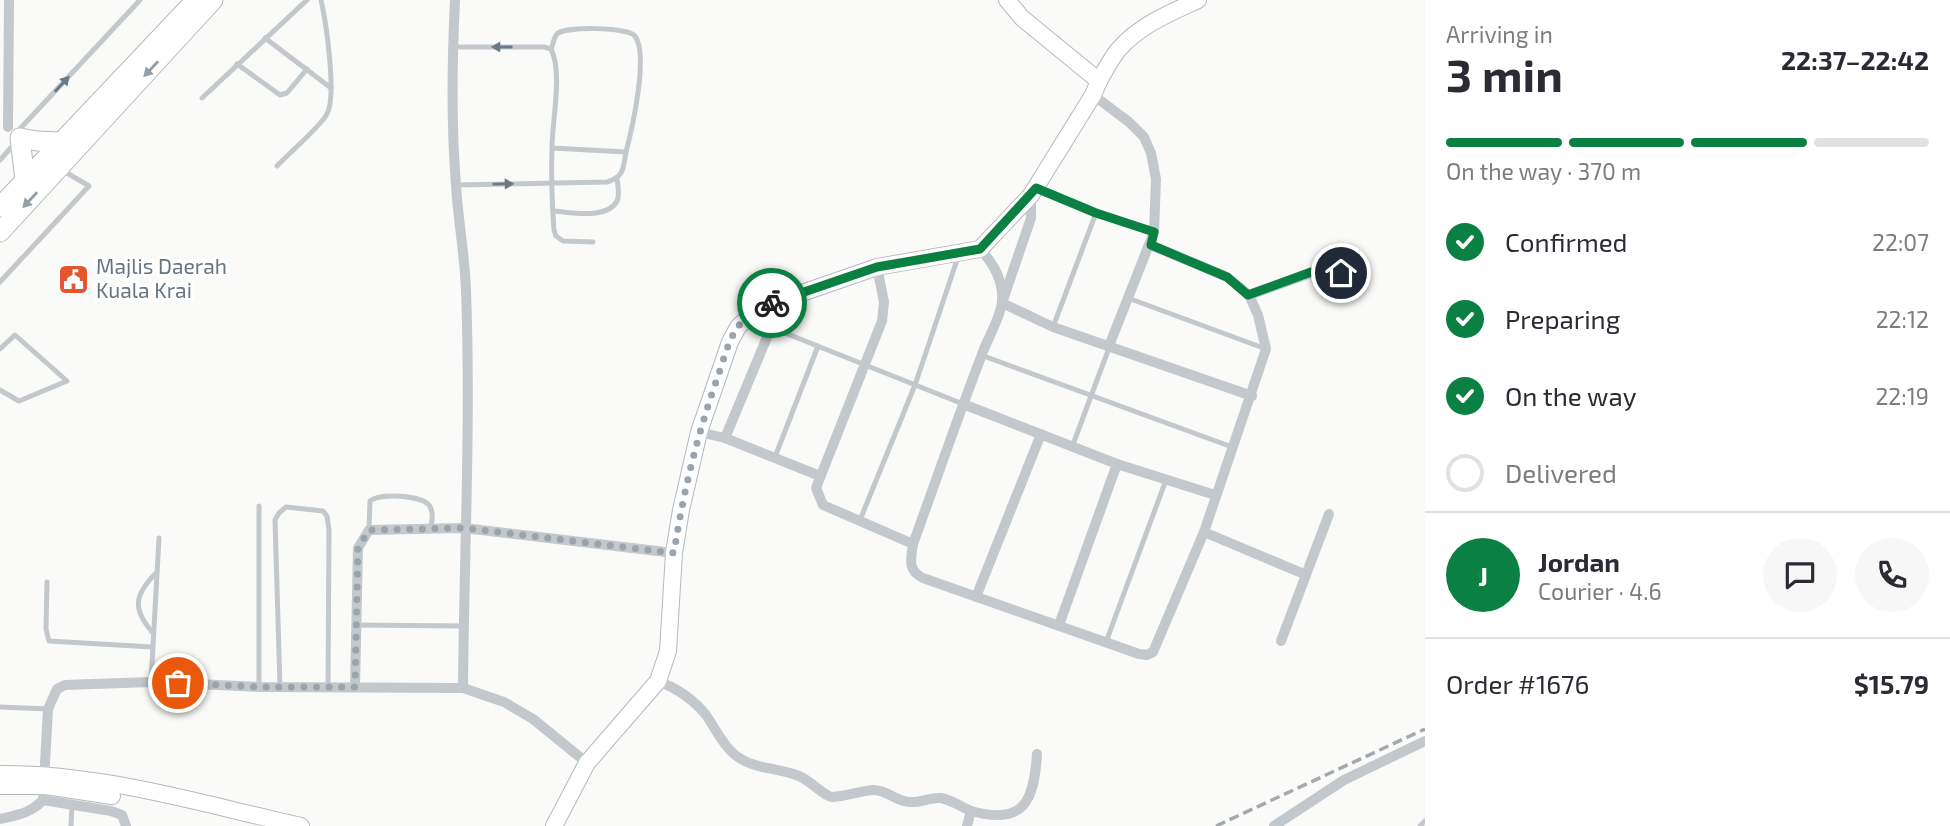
<!DOCTYPE html>
<meta charset="utf-8">
<style>
:root{--surface:#fff;--page:#f7f7f7;--text:#2b2b33;--muted:#7c7c81;--line:#e1e1e2;--accent:#0b8043}
body{margin:0;font-family:"Exo 2",sans-serif;background:var(--page);color:var(--text);height:100vh;display:flex;flex-direction:column;font-size:26px;white-space:nowrap}
*{box-sizing:border-box;margin:0}
p{font-size:23px;color:var(--muted)}
.icon{flex:none;width:38px;height:38px;fill:none;stroke:currentColor;stroke-width:2;stroke-linecap:round;stroke-linejoin:round}
.map{position:relative;flex:1;overflow:hidden}
.panel{display:flex;flex-direction:column;background:var(--surface);width:525px}
.panel>*{flex:none}
.pin{position:absolute;display:grid;place-items:center;width:60px;height:60px;color:#fff;margin:-30px;border:4px solid #fff;border-radius:50%;box-shadow:0 2px 7px #0007}
.courier{position:absolute;display:grid;place-items:center;width:70px;height:70px;margin:-35px;border:5px solid #0b8043;border-radius:50%;background:#fff;color:#222;box-shadow:0 2px 9px #0007}
.overview em{font-style:normal;font-weight:700}
.overview div{display:flex;flex-direction:column-reverse}
.overview{display:flex;align-items:center;justify-content:space-between;height:119px;padding:0 21px}
h1{font-size:46px;font-weight:700;line-height:52px}
.bar{display:grid;grid-template-columns:repeat(4,1fr);gap:10px 7px;align-content:center;height:84px;padding:0 21px}
.bar i{height:9px;border-radius:5px;background:var(--line)}
.bar .current{background:var(--accent)}
.bar p{grid-column:span 4}
.line{display:flex;align-items:center;gap:18px;padding:0 21px;border-top:2px solid var(--line)}
.line div{flex:1}
.round{display:grid;place-items:center;flex:none;width:74px;height:74px;border-radius:37px;background:var(--page)}
ol{padding:0 21px;list-style:none}
li{display:flex;align-items:center;gap:21px;height:77px}
li p{margin-inline-start:auto}
li .icon{padding:7px;border-radius:50%;background:var(--accent);color:#fff;stroke-width:4}
li:last-child{color:var(--muted)}
li i{width:38px;height:38px;border:4px solid var(--line);border-radius:50%}
main{display:flex;flex:1;min-height:0}
.map>svg:first-child{display:block}
.lines{fill:none;stroke-linecap:round;stroke-linejoin:round}
.secondary-casing{stroke:#b3babf;stroke-width:18}
.highway-casing{stroke:#b4b9bd;stroke-width:21}
.lane{stroke:#c3c8cc;stroke-width:5}
.street{stroke:#c3c8cc;stroke-width:10}
.secondary{stroke:#fff;stroke-width:16}
.highway{stroke:#fff;stroke-width:19}
.rail{stroke:#a2aab0;stroke-width:3.5;stroke-dasharray:10 5;stroke-linecap:butt}
.oneway{fill:#6a7a87}
.oneway2{fill:#939fa8}
.done{stroke:#99a4ac;stroke-width:7;stroke-dasharray:0 12.6}
.route{stroke:#0b8043;stroke-width:9}
.labels{text-anchor:middle;stroke-width:7;stroke-linejoin:round;paint-order:stroke}
.poi-label{font-size:21px;fill:#657683;stroke:#fff;text-anchor:start}
</style>
<main>
<div class="map">
<svg width="1425" height="826" viewBox="0 0 1425 826">
<rect width="100%" height="100%" fill="#fafaf8"/>
<g class="lines">
<defs>
<g id="secondary">
<path d="M 1007,0 L 1022,18 L 1099,81 C 1105,71 1111,58 1119,49 C 1140,25 1170,13 1198,0"/>
<path d="M 0,774 C 102,773 202,804 301,826"/>
<path d="M 0,786 L 46,786 L 112,796"/>
<path d="M 554,826 L 587,763 L 658,681 L 668,651 L 674,553 L 681,510 L 699,432 L 730,342 L 738,327 L 752,314 L 773,303 L 877,267 L 980,249 L 1031,195 L 1093,95 L 1099,81"/>
</g>
<g id="highway">
<path d="M 25,180 L 20,138 L 37,141 L 60,142"/>
<path d="M 0,207 L 196,0"/>
<path d="M 0,232 L 213,0"/>
</g>
</defs>
<!-- secondary casing -->
<use href="#secondary" class="secondary-casing"/>
<!-- highway casing -->
<use href="#highway" class="highway-casing"/>
<!-- lane -->
<g class="lane">
<path d="M 265,38 L 331,88"/>
<path d="M 453,47 L 544,47 L 551,49"/>
<path d="M 237,64 L 280,95 L 287,93 L 307,69"/>
<path d="M 202,98 L 307,0"/>
<path d="M 17,132 L 140,0"/>
<path d="M 552,148 L 626,152 C 632,129 649,55 635,36 C 628,27 564,26 557,34 C 554,37 553,45 551,49 C 563,72 552,121 552,148 C 551,175 552,203 554,230 L 556,236 L 563,241 L 593,242"/>
<path d="M 0,160 L 15,143"/>
<path d="M 277,166 C 288,154 321,126 327,114 C 337,96 326,22 321,0"/>
<path d="M 457,185 L 607,182 C 624,177 623,169 626,152"/>
<path d="M 1037,189 L 1096,213 L 1053,327"/>
<path d="M 553,211 C 570,212 607,220 617,201 C 620,195 618,186 617,179"/>
<path d="M 1096,213 L 1153,232"/>
<path d="M 0,282 L 89,186 L 62,170"/>
<path d="M 1128,298 L 1266,349"/>
<path d="M 768,335 L 785,333 L 963,404"/>
<path d="M 0,349 L 15,335 L 67,381 L 19,401 L 0,390"/>
<path d="M 981,355 L 1232,447"/>
<path d="M 1072,447 L 1109,348"/>
<path d="M 775,457 L 818,346"/>
<path d="M 259,506 L 259,687"/>
<path d="M 860,520 L 915,385 L 958,257"/>
<path d="M 369,530 L 370,501 C 379,493 421,495 429,505 C 434,512 432,520 431,528"/>
<path d="M 47,582 L 46,629 L 49,641 L 152,647"/>
<path d="M 356,625 L 463,626"/>
<path d="M 153,633 C 131,608 135,594 157,572"/>
<path d="M 1106,642 L 1166,480"/>
<path d="M 151,682 L 159,538"/>
<path d="M 280,687 L 275,520 L 279,513 L 286,507 L 323,511 L 327,516 L 329,530 L 328,687"/>
<path d="M 0,707 L 48,709"/>
<path d="M 71,826 L 72,805"/>
<path d="M 1420,826 L 1425,821"/>
</g>
<!-- street -->
<g class="street">
<path d="M 455,0 C 452,61 451,124 456,185 C 458,221 465,255 466,291 C 471,423 464,556 463,688"/>
<path d="M 1093,95 L 1129,122 L 1144,137 L 1151,153 L 1156,179 L 1154,232 L 1109,346"/>
<path d="M 8,127 L 9,0"/>
<path d="M 1031,195 L 1031,218 L 1002,303 L 1053,327 L 1252,396"/>
<path d="M 877,267 L 884,302 L 882,321 L 816,488 L 823,505 L 913,544 C 936,481 957,419 981,357 C 986,341 1001,317 1002,302 C 1004,281 993,263 980,249"/>
<path d="M 1249,295 L 1311,273 L 1326,271 L 1357,274"/>
<path d="M 963,404 L 1117,464 L 1215,495"/>
<path d="M 699,432 L 725,438 L 820,476"/>
<path d="M 725,438 L 768,335"/>
<path d="M 1204,532 L 1304,574"/>
<path d="M 913,544 C 911,559 907,570 923,578 L 1139,654 L 1147,655 L 1153,652 L 1204,532 L 1266,349 L 1258,315 L 1249,295 L 1227,277 L 1151,245"/>
<path d="M 976,597 L 1041,434"/>
<path d="M 1059,625 L 1117,464"/>
<path d="M 1281,641 L 1329,514"/>
<path d="M 658,681 C 676,688 694,700 706,715 C 715,728 722,744 734,754 C 753,770 777,767 799,776 C 811,781 819,792 831,797 C 845,797 859,791 873,790 C 885,790 893,798 904,801 C 916,805 929,797 941,798 C 952,800 961,807 971,811 C 1025,826 1034,800 1037,754"/>
<path d="M 355,687 L 358,548 L 369,530 L 464,528 L 674,553"/>
<path d="M 43,800 L 111,811 L 122,815 L 126,826"/>
<path d="M 0,819 C 17,815 31,813 43,800 L 48,709 L 57,689 L 65,685 L 151,682 L 259,687 L 463,688 L 504,702 L 533,719 L 587,763"/>
<path d="M 967,826 L 971,811"/>
<path d="M 1274,826 L 1344,780 L 1425,741"/>
</g>
<!-- secondary -->
<use href="#secondary" class="secondary"/>
<!-- highway -->
<use href="#highway" class="highway"/>
<!-- rail -->
<path class="rail" d="M 1216,826 L 1425,729"/>
</g>
<!-- one-way arrows -->
<defs><path id="oneway-solid" d="M-6-.8H1V-3.2L6.5 0L1 3.2V.8H-6Z" transform="scale(1.75)"/></defs>
<g class="oneway">
<use href="#oneway-solid" transform="translate(502 47) rotate(-180)"/>
<use href="#oneway-solid" transform="translate(62 84) rotate(-47)"/>
<use href="#oneway-solid" transform="translate(503 184) rotate(-1)"/>
</g>
<g class="oneway2">
<use href="#oneway-solid" transform="translate(151 69) rotate(133)"/>
<use href="#oneway-solid" transform="translate(30 200) rotate(133)"/>
</g>
<g class="lines">
<!-- done -->
<path class="done" d="M 178,683 L 259,687 L 355,687 L 358,548 L 369,530 L 464,528 L 674,553 C 683,493 697,436 717,379 C 723,363 727,343 737,328 C 745,316 760,310 772,303"/>
<!-- route -->
<path class="route" d="M 772,303 L 877,267 L 980,249 L 1036,188 L 1096,213 L 1154,232 L 1151,245 L 1227,277 L 1248,295 L 1311,272 L 1341,273"/>
</g>
<!-- icons -->
<defs>
<symbol id="civic-square" viewBox="-11 -11 22 22"><rect x="-9" y="-9" width="18" height="18" rx="4" fill="#e4572e" stroke="#fff"/><path d="M-.6-6.5H3V-4.5H.6V-3L4-1V1h2V6H-6V1h2V-1L-.6-3ZM-1.2 2.5V6h2.4V2.5Z" fill="#fff"/></symbol>
</defs>
<g fill-rule="evenodd">
<use href="#civic-square" x="56" y="262" width="35" height="35"/>
</g>
<g class="labels">
<!-- poi labels -->
<g class="poi-label">
<text x="96" y="274">Majlis Daerah<tspan x="96" dy="24">Kuala Krai</tspan></text>
</g>
</g>
</svg>
<div class="pin" style="left:178px;top:683px;background:#ea580c"><svg class="icon" aria-label="bag" viewBox="0 0 24 24"><path d="M5 8h14l-1 12H6zM9 8a3 3 0 0 1 6 0"/></svg></div>
<div class="pin" style="left:1341px;top:273px;background:#1f2937"><svg class="icon" aria-label="home" viewBox="0 0 24 24"><path d="M3 11l9-7 9 7M6 9v11h12V9"/></svg></div>
<div class="courier" style="left:772px;top:303px"><svg class="icon" aria-label="bike" viewBox="0 0 24 24"><circle cx="6" cy="16" r="4"/><circle cx="18" cy="16" r="4"/><path d="M6 16l4-8h5l3 8M10 8l3 8H6M13 5h3"/></svg></div>
</div>
<section class="panel">
<div class="overview"><div><h1>3 min</h1><p>Arriving in</p></div><em>22:37–22:42</em></div>
<div class="bar"><i class="current"></i><i class="current"></i><i class="current"></i><i></i><p>On the way · 370 m</p></div>
<ol>
<li><svg class="icon" aria-label="check" viewBox="0 0 24 24"><path d="M5 12l5 5 9-10"/></svg>Confirmed<p>22:07</p></li>
<li><svg class="icon" aria-label="check" viewBox="0 0 24 24"><path d="M5 12l5 5 9-10"/></svg>Preparing<p>22:12</p></li>
<li><svg class="icon" aria-label="check" viewBox="0 0 24 24"><path d="M5 12l5 5 9-10"/></svg>On the way<p>22:19</p></li>
<li><i></i>Delivered</li>
</ol>
<div class="line" style="height:126px"><b class="round" style="background:var(--accent);color:#fff">J</b><div><b>Jordan</b><p>Courier · 4.6</p></div><a class="round"><svg class="icon" aria-label="chat" viewBox="0 0 24 24"><path d="M4 5h16v11H9l-5 4z"/></svg></a><a class="round"><svg class="icon" aria-label="phone" viewBox="0 0 24 24"><path d="M5 4h4l2 5-3 2q2 4 5 5l2-3 5 2v4C11 20 4 13 5 4z"/></svg></a></div>
<div class="line" style="height:91px"><div>Order #1676</div><b>$15.79</b></div>
</section>
</main>
